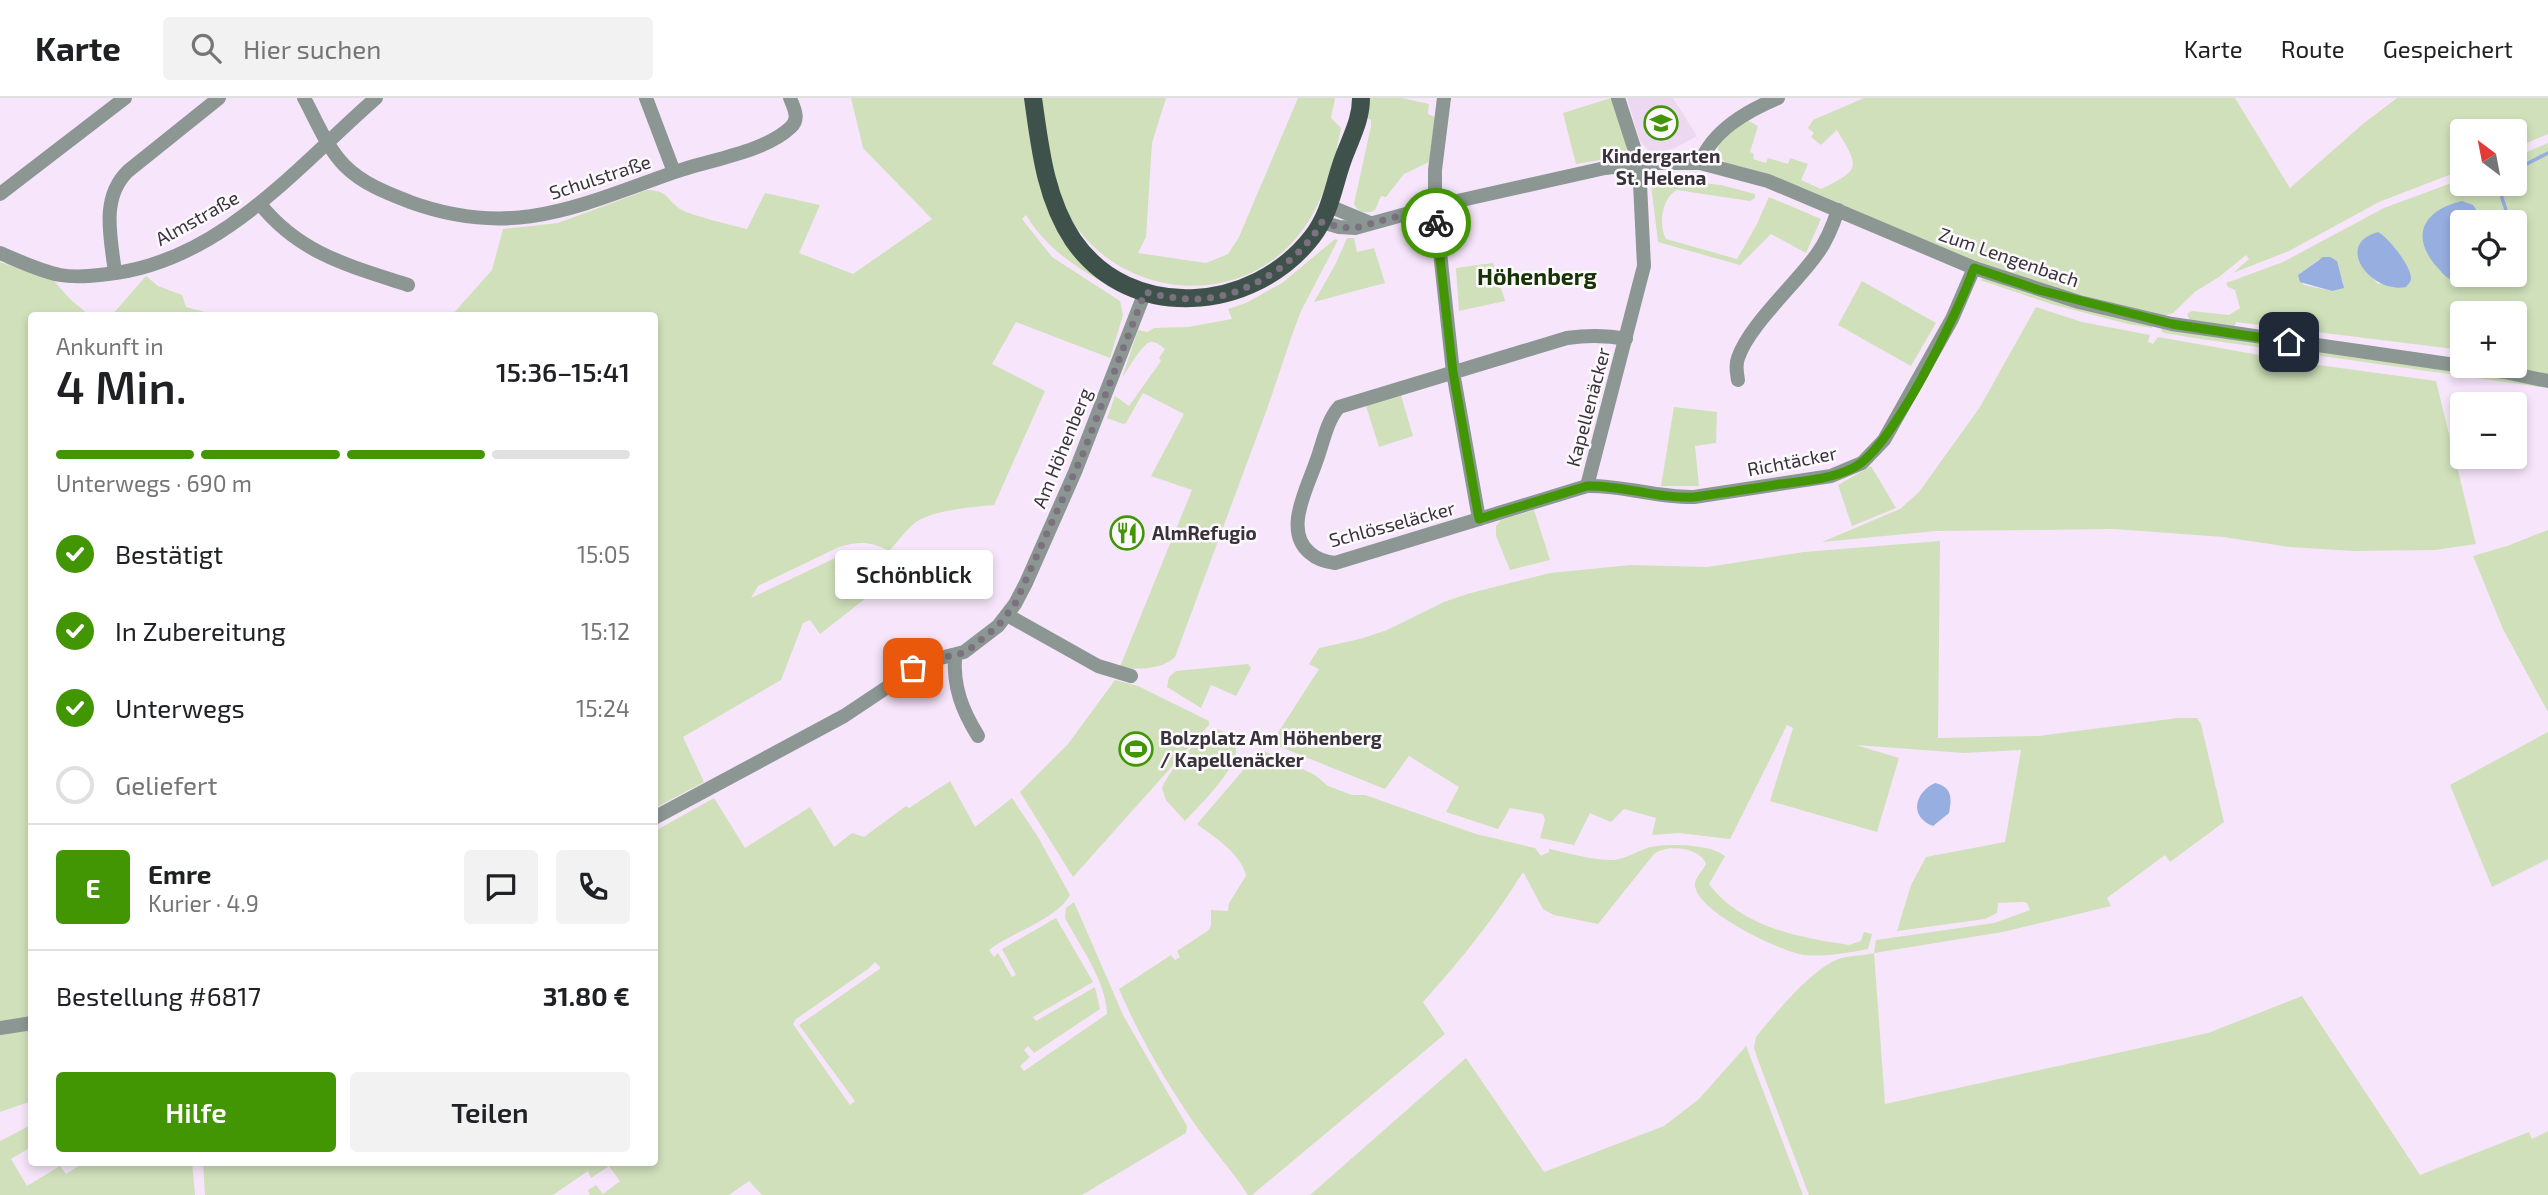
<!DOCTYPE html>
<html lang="de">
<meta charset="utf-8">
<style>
:root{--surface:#fff;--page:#f2f2f2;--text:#202124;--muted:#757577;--line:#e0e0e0;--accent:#429503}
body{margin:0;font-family:"Exo 2",sans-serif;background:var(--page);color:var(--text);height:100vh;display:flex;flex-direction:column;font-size:26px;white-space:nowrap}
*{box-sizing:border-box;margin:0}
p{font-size:23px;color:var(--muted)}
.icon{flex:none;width:38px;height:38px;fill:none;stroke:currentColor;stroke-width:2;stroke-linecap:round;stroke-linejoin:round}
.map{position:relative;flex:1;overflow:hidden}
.sheet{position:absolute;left:28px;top:214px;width:630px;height:854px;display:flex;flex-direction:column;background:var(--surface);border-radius:7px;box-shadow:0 4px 10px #0003}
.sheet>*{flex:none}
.needle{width:46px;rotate:328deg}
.buttons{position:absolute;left:2450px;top:21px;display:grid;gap:14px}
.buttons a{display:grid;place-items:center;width:77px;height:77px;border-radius:7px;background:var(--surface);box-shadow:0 4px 10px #0003;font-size:35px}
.pin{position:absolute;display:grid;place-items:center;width:60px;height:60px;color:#fff;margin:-30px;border-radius:14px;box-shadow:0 4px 10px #0006}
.courier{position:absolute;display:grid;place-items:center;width:70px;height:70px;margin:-35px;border:5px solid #429503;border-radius:50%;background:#fff;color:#222;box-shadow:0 2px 9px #0007}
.bubble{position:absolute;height:49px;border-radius:7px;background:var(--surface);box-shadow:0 4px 10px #0003;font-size:23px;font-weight:600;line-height:49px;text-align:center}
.headline em{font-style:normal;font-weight:600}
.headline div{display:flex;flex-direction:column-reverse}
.headline{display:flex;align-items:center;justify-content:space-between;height:119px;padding:0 28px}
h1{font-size:46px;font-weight:600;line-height:52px}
.bar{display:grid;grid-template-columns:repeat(4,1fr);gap:10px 7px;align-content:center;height:84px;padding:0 28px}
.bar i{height:9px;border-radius:5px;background:var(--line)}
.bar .current{background:var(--accent)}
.bar p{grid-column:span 4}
.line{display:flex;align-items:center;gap:18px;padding:0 28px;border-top:2px solid var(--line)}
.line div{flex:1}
.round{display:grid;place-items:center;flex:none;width:74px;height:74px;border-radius:7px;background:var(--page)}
ol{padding:0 28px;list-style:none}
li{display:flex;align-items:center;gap:21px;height:77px}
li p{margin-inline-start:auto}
li .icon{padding:7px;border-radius:50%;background:var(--accent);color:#fff;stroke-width:4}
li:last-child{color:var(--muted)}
li i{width:38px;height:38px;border:4px solid var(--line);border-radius:50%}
.button{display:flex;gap:14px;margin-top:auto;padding:14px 28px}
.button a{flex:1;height:80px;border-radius:7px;background:var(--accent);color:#fff;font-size:28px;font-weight:600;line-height:80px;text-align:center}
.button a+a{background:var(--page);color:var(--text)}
header{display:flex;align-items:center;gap:42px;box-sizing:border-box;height:98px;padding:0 35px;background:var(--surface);border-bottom:2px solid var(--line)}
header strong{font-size:33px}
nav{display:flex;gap:38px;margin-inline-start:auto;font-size:24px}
.search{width:490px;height:63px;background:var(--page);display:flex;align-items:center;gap:18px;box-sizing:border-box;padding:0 24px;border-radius:7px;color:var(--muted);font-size:26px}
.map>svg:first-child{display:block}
.built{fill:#edd8f2}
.green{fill:#cfe0ba;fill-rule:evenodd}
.water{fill:#96aee0}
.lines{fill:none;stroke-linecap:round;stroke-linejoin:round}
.stream{stroke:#96aee0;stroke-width:3.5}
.minor{stroke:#8c9793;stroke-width:14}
.major{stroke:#3e524b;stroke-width:18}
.done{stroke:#7c717e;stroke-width:7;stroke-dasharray:0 12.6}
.route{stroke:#429503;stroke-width:9}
.labels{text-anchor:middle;stroke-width:5;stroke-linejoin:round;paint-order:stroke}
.poi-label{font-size:19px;font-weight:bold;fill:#39323a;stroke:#fcf9fd;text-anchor:start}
.street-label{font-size:19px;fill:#39323a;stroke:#fcf9fd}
.quarter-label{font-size:23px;font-weight:bold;fill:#153305;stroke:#fcf9fd}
</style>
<header>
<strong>Karte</strong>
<div class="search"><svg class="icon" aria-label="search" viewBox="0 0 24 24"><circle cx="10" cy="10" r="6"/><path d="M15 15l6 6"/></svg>Hier suchen</div>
<nav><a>Karte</a><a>Route</a><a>Gespeichert</a></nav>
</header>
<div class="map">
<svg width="2548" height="1097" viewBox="0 0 2548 1097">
<rect width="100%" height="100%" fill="#f7e6fb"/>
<!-- built -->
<path class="built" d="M 1627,0 L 1673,0 L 1697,38 L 1673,51 L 1656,54 L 1648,52 L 1640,43 Z"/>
<!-- green -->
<g class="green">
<path d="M 851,0 L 1024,0 L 1038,78 L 1049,115 L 1120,195 C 1082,172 1050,156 1026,117 L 1022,121 L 1052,159 L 1120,203 L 1123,217 L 1110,260 L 1016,224 L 992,266 L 1045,293 L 994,407 C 972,409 934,412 916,424 C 906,431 898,444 889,453 C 871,443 859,443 839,449 L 758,488 L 751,500 L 850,453 L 863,452 L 868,454 L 834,475 L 846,491 L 882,465 L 897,476 L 820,536 L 810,522 L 803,525 L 781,582 L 683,639 L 704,684 L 655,710 L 654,217 L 452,217 L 492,172 L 503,131 L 558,125 L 647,92 C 668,92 666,101 680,111 C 692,118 732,127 747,131 L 765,95 L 820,107 L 799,155 L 853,176 L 932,121 L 863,50 Z"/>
<path d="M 1041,0 L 1166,0 L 1152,45 L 1146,139 L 1138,155 L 1206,165 L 1228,156 L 1239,139 L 1298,0 L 1335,0 L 1331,20 L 1341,30 C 1335,64 1323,106 1301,134 C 1237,219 1106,199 1062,105 C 1051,83 1045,26 1041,0 Z"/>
<path d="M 1367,0 L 1402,0 L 1429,6 L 1428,16 L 1435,19 L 1429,64 L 1404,76 L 1386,99 L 1381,98 L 1375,112 C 1367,116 1358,115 1354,106 L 1371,28 L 1371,22 L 1365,19 Z"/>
<path d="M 1611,0 L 1627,47 L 1626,55 L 1617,59 L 1576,66 L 1563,15 Z"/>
<path d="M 1864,0 L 2235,0 L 2290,90 L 2364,25 L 2397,0 L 2548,0 L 2548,36 L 2515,50 L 2515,33 L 2462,33 L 2462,72 L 2379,104 L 2289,153 L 2233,175 L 2249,161 L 2246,157 L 2219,179 L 2196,193 L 2173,215 L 2163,218 C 2098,203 2032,186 1969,161 C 1888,129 1811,88 1726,65 L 1718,57 L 1718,44 L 1745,21 L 1758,28 L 1750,54 L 1754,56 L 1753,61 L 1766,65 L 1768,60 L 1788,66 L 1790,60 L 1808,66 L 1801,82 L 1821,91 C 1862,71 1859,69 1837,32 L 1821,47 L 1811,39 L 1814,35 L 1808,30 L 1813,22 Z"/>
<path d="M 2548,45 L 2548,276 L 2505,268 L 2515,268 L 2515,215 L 2462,215 L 2462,252 L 2236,224 L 2234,231 L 2190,223 L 2187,216 L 2192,213 L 2229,217 L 2240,210 L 2235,192 L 2228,189 L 2226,185 L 2283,164 L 2384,110 L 2462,81 L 2462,86 L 2515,86 L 2515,59 ZM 2473,107 L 2485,124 L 2515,124 L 2515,177 L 2489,177 L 2482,180 L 2455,183 L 2446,178 L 2429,158 ZM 2388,142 L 2407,168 L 2411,178 L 2378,186 L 2363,168 ZM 2319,161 L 2340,176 L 2343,185 L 2332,193 L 2304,187 L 2298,177 Z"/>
<path d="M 1656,80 L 1721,87 L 1755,96 L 1755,100 L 1750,103 L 1677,92 C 1662,100 1658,126 1666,141 L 1737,161 L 1756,128 L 1769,99 L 1821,121 L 1806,155 L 1771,136 L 1740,167 L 1658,144 L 1651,87 L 1651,82 Z"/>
<path d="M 1347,140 L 1354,140 L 1357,154 L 1374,150 L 1385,185 L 1314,204 L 1335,167 Z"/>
<path d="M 1335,141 L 1338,142 L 1301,213 L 1291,240 L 1267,311 L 1175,559 C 1160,573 1138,570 1119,571 L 1192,392 L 1151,378 L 1184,316 L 1143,295 L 1126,325 L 1123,326 L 1107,320 L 1115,298 L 1129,308 L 1161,263 L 1159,260 L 1165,251 C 1161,248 1155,243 1150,244 C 1142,246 1127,273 1122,280 L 1138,232 L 1147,234 L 1154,230 L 1188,229 L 1232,221 L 1228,211 L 1246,205 L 1282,185 Z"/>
<path d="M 0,164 L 54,183 L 70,201 L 89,217 L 32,217 L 32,1003 L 0,1014 Z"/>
<path d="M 1493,165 L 1505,203 L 1459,213 L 1456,170 Z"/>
<path d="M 146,178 L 158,188 L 182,197 L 186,209 L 216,217 L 112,217 Z"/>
<path d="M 1984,180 L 2152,228 L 2152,230 L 2128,226 L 2051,206 L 1980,182 Z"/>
<path d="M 1862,183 L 1936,225 L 1911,268 L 1838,227 Z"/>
<path d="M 2036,209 L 2082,224 L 2150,237 L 2148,244 L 2153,246 L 2158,239 L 2311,266 L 2436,283 L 2476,446 L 2435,452 L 2353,453 L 2290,449 L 2223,439 L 2114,431 L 1936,433 L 1822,444 L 1900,411 L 1919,394 L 1980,309 Z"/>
<path d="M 2163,229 L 2477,275 L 2548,290 L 2201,241 L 2164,235 L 2161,233 Z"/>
<path d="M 1400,294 L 1413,338 L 1379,349 L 1365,305 Z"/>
<path d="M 1674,309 L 1717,314 L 1716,345 L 1695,348 L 1699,388 L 1661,388 Z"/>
<path d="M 1871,368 L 1896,410 L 1852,428 L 1838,387 Z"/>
<path d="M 1534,412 L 1550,462 L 1510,472 L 1496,438 L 1496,428 L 1501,422 Z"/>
<path d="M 2548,432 L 2548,614 L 2503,531 L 2473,458 L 2507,448 Z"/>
<path d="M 1940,443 L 1938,640 L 2038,638 L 2178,620 L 2197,620 L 2201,626 L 2224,724 L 2170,764 L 2165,757 L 2107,800 L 2111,808 L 2003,834 L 1874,855 L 1885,1006 L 2208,935 L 2302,898 L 2420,1077 L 2529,1034 L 2532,1041 L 2548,1033 L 2548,1097 L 1809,1097 L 1758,962 L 1754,950 L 1756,939 C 1774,917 1810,873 1836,862 C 1847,857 1862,858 1874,855 L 1876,842 L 1994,825 L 2030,812 L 2027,805 L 2024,804 L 1998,805 L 1997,815 L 1985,821 L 1897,833 L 1911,787 L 1926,759 L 2005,744 L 2021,652 L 1964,655 L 1856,647 L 1899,660 L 1877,734 L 1770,703 L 1793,630 L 1787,627 L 1730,741 L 1679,735 L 1652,737 L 1656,720 L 1624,711 L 1611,724 L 1590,715 L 1574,747 L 1540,740 L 1545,722 L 1543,716 L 1510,710 L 1498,731 L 1446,714 L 1459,689 L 1409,658 L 1385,691 L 1273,646 L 1274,641 L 1319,571 L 1309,566 L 1319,550 L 1360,541 L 1387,532 L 1444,504 L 1467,496 L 1550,475 L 1631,467 L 1707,469 L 1804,454 Z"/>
<path d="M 1248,566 L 1251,570 L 1236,598 L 1211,587 L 1201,610 L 1167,589 L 1169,579 L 1176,573 Z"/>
<path d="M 1115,582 L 1138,588 L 1209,623 L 1209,627 L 1073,779 L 1020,694 L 1068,646 Z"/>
<path d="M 1218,631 C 1226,635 1235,642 1236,651 C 1239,669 1197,710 1185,723 L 1166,702 L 1162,690 C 1169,672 1199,637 1218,631 Z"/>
<path d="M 2548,634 L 2548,761 L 2492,789 L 2450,687 Z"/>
<path d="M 1264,653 L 1315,677 L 1328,688 L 1352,697 L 1365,697 L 1476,736 L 1535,750 L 1541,758 L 1549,754 L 1549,751 C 1568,755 1589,761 1609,762 C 1624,763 1636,753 1650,749 C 1668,745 1711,746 1725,758 L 1709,786 C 1741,829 1800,840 1849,847 L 1861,843 L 1864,834 L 1872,836 L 1868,851 C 1847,855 1826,859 1804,857 C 1781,854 1692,812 1695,785 C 1696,779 1703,772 1706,766 C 1700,749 1667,746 1654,756 L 1598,826 L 1554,817 L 1543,811 L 1523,774 C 1494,821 1460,863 1423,904 L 1445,936 L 1252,1097 L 1248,1097 C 1233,1074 1215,1054 1199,1032 C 1168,988 1140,940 1119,891 L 1171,857 L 1175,862 L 1180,859 L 1177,853 L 1209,832 L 1211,827 L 1211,812 L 1228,813 L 1229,805 L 1246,778 C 1241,755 1215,740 1197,726 L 1251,663 Z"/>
<path d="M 950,683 L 975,729 L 1012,700 L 1038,739 L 1070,797 C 1056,822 1012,834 989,852 L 994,859 L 998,855 L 1012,879 L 1016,877 L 1002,851 L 1056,820 L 1093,884 L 1033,919 L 1036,923 L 1095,889 L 1100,911 L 1034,955 L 1028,948 L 1024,952 L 1030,959 L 1020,968 L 1024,973 L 1107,916 C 1106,883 1080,848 1065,820 L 1066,810 L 1074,804 L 1124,919 L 1187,1028 L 1186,1035 L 1082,1097 L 762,1097 L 749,1083 L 729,1097 L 590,1097 L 588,1092 L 596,1087 L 603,1096 L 620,1083 L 609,1068 L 591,1080 L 588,1073 L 553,1097 L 205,1097 L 203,1064 L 654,1064 L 655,733 L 714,700 L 745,750 L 810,709 L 834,749 L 852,735 L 864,739 L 906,708 L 909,710 ZM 875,864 L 881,870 L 799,927 L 855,1003 L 850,1007 L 793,926 L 796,921 L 868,871 Z"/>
<path d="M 1746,948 L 1803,1097 L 1310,1097 L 1466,960 L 1544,1074 L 1664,1028 L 1699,1001 Z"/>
<path d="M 31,1027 L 31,1049 L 11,1061 L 27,1088 L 60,1068 L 66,1076 L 80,1067 L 78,1064 L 192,1064 L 195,1097 L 0,1097 L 0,1043 Z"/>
</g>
<!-- water -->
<g class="water">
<path d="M 2462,103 L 2473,107 L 2485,124 L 2462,124 L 2462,177 L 2489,177 C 2480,181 2466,184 2456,183 C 2448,182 2443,176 2438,170 C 2409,139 2423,112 2462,103 Z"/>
<path d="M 2378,134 C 2388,139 2410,167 2411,179 C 2411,184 2409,185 2406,189 C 2371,196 2333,146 2378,134 Z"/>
<path d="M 2323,159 L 2330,159 L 2337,163 L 2344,190 L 2332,193 L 2300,184 L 2298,177 Z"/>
<path d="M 1935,685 C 1952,689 1952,700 1949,715 L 1933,728 C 1909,719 1914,695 1935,685 Z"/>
</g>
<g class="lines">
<!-- stream -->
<g class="stream">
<path d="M 2515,72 L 2548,55"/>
<path d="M 2501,86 L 2502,100 L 2510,124"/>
<path d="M 2515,139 L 2520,154"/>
</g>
<!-- minor -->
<g class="minor">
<path d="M 304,0 C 316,22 327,50 345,68 C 363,86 387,95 410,104 C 512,141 576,109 672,75 C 707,62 764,55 791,29 C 800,21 794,10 790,0"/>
<path d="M 646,0 L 674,74"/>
<path d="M 1444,0 L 1435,72 L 1435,108 L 1453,274 L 1479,421"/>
<path d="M 1700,65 C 1713,32 1747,13 1778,0"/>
<path d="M 0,96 L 125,0"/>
<path d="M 260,106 C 300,156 350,168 408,187"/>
<path d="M 1329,108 L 1370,125"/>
<path d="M 1322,124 L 1339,129 L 1355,130 L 1435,108 L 1605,70 L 1649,65 L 1700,65 L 1768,83 L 1974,170 L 2079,204 L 2172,226 L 2504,274 L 2548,283"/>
<path d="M 0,155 C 19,163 40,173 60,177 C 76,180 93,178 108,176 C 220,164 297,69 376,0"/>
<path d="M 115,175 C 111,140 100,100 128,73 L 219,0"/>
<path d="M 1626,241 C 1606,237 1588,237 1567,240 L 1339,309 C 1326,324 1323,346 1316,364 C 1307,391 1283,433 1310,455 C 1318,462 1326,464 1335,465 L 1587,388 C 1623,387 1658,400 1694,399 L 1831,378 L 1862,365 L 1884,342 L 1952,221 L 1974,170"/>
<path d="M 1738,282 C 1737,275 1735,268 1738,260 C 1749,227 1796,186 1817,156 C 1827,143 1833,127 1838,112"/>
<path d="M 1587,388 L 1644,168 L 1639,65 L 1618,0"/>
<path d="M 1007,517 L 1098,568 L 1131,578"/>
<path d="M 955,558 C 953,589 962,612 978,638"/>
<path d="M 654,720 L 844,618 L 925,564 L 964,554 L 998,528 L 1015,506 L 1026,485 L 1075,374 L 1145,194"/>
<path d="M 0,930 L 32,925"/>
</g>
<!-- major -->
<path class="major" d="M 1033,0 C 1040,49 1045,100 1073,142 C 1130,225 1253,215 1312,139 C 1333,112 1334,80 1347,51 C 1354,33 1361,19 1361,0"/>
</g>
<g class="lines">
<!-- done -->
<path class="done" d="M 913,570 L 934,560 L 958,557 L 971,550 L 998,528 L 1015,506 L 1082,358 L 1145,194 C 1166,199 1187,203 1209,200 C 1252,195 1301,162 1322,124 L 1339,129 L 1355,130 L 1434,108 L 1436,125"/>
<!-- route -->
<path class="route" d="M 1436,125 L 1453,274 L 1479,421 L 1587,388 C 1624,387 1658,401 1694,399 C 1723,395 1751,391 1780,386 C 1804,383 1831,381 1853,370 C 1892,351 1959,213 1974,170 L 2039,192 L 2172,226 L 2289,244"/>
</g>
<!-- icons -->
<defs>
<symbol id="school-ring" viewBox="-11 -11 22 22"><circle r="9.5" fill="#fcf9fd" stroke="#429503" stroke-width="1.5"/><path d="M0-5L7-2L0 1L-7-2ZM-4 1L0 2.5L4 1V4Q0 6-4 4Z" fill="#429503"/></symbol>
<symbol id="restaurant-ring" viewBox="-11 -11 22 22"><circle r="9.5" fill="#fcf9fd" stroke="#429503" stroke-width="1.5"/><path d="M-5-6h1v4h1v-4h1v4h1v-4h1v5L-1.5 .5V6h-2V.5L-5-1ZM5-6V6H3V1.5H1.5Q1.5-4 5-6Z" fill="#429503"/></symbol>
<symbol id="stadium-ring" viewBox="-11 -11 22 22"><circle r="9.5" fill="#fcf9fd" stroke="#429503" stroke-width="1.5"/><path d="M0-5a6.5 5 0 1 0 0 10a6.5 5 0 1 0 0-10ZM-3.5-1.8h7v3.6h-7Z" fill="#429503"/></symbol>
</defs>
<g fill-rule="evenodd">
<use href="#school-ring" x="1642" y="6" width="38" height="38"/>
<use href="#restaurant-ring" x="1108" y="416" width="38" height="38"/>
<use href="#stadium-ring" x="1117" y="632" width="38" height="38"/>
</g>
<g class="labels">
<!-- poi labels -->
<g class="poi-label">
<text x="1661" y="65" text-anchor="middle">Kindergarten<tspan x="1661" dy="22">St. Helena</tspan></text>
<text x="1152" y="442">AlmRefugio</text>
<text x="1160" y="647">Bolzplatz Am Höhenberg<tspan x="1160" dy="22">/ Kapellenäcker</tspan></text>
</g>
<!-- street labels -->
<g class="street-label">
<text transform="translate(600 79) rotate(-18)" y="7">Schulstraße</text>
<text transform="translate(197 120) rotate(-29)" y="7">Almstraße</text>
<text transform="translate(2009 159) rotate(19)" y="7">Zum Lengenbach</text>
<text transform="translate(1588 309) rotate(-75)" y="7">Kapellenäcker</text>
<text transform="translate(1062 350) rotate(-68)" y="7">Am Höhenberg</text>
<text transform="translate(1792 363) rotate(-11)" y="7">Richtäcker</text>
<text transform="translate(1392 426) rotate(-15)" y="7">Schlösseläcker</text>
</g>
<!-- quarter labels -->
<g class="quarter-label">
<text x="1537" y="187">Höhenberg</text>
</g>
</g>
</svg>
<div class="buttons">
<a><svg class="needle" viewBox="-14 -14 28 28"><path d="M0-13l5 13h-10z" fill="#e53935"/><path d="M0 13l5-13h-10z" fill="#757577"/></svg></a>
<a><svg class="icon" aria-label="locate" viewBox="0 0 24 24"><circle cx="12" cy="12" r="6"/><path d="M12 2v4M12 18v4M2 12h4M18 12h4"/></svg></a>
<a>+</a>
<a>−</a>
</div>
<div class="pin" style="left:913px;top:570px;background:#ea580c"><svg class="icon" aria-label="bag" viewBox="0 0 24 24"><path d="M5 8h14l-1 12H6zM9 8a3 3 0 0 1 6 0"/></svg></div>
<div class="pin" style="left:2289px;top:244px;background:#1f2937"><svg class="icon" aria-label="home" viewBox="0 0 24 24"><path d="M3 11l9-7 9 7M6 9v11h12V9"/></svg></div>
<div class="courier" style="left:1436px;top:125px"><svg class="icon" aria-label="bike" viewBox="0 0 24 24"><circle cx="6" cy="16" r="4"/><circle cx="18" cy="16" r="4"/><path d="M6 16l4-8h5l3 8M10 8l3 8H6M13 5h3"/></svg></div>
<div class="bubble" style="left:835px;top:452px;width:158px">Schönblick</div>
<section class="sheet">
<div class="headline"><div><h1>4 Min.</h1><p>Ankunft in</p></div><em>15:36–15:41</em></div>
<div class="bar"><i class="current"></i><i class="current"></i><i class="current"></i><i></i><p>Unterwegs · 690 m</p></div>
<ol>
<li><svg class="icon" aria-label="check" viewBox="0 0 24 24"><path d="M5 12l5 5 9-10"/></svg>Bestätigt<p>15:05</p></li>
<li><svg class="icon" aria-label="check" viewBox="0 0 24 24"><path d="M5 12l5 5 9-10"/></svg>In Zubereitung<p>15:12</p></li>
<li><svg class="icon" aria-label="check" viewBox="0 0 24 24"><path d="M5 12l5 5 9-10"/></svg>Unterwegs<p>15:24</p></li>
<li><i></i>Geliefert</li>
</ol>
<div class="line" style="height:126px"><b class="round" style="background:var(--accent);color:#fff">E</b><div><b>Emre</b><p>Kurier · 4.9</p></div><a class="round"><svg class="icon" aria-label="chat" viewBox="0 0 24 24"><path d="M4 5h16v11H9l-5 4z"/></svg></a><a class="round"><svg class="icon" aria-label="phone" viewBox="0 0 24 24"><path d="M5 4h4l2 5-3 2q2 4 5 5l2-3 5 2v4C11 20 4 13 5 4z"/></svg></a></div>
<div class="line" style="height:91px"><div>Bestellung #6817</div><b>31.80 €</b></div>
<div class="button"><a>Hilfe</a><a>Teilen</a></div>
</section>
</div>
